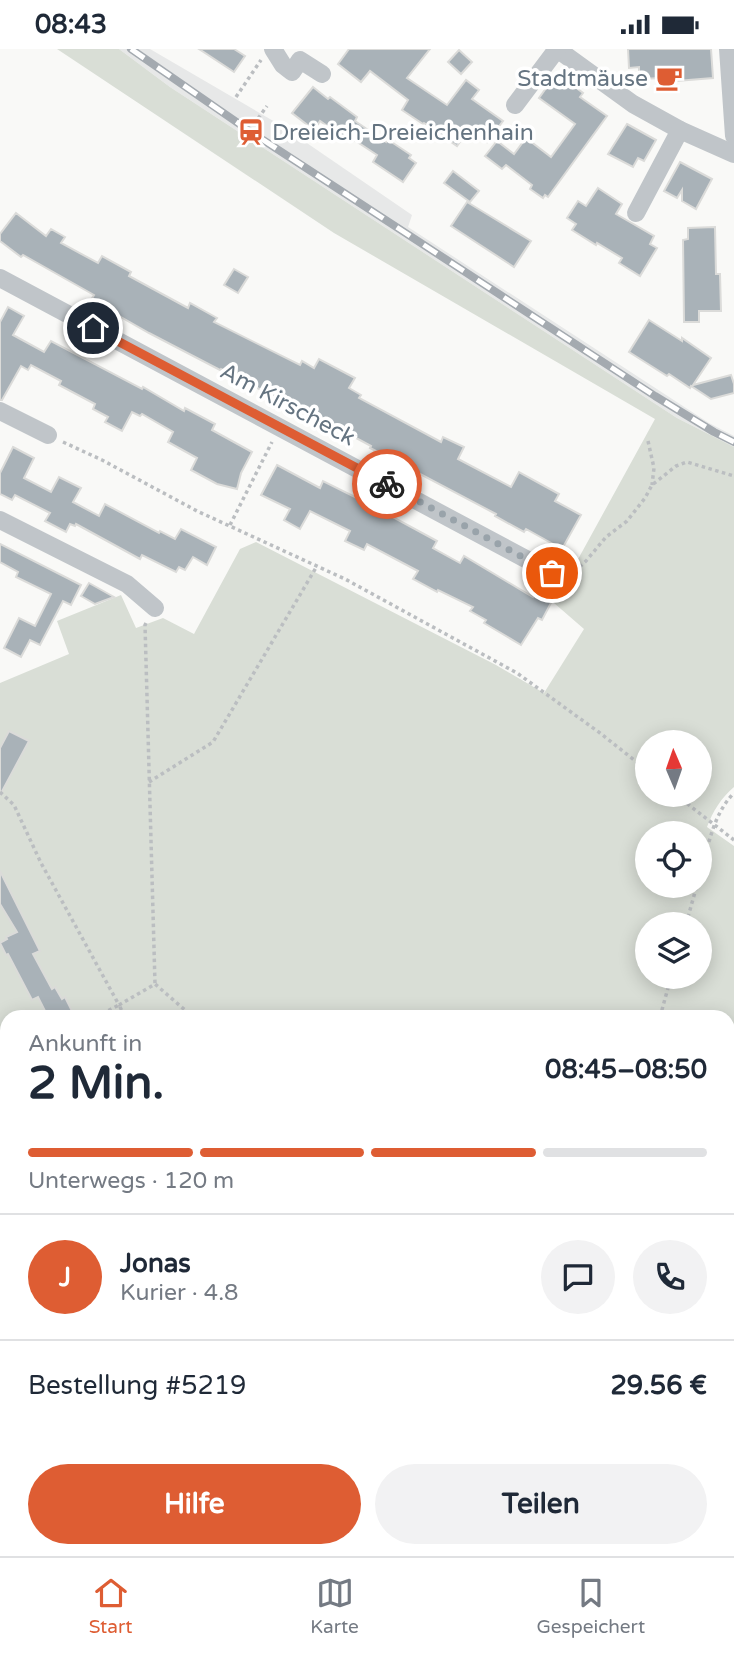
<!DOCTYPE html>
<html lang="de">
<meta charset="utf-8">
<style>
:root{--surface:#fff;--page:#f2f2f3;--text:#1f2937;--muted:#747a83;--line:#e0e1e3;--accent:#de5d33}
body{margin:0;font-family:"Varela Round",sans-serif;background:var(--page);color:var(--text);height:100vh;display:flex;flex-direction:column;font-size:26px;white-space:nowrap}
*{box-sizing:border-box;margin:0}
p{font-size:23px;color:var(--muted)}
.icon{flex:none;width:38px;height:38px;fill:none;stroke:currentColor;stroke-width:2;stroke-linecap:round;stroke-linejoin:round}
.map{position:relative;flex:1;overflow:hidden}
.details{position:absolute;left:0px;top:961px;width:735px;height:548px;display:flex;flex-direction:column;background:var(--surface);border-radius:21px 21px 0 0;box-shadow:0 4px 18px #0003}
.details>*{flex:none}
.needle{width:46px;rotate:358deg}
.fabs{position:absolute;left:635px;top:681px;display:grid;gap:14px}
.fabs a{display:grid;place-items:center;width:77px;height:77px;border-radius:50%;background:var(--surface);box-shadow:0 4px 18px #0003;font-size:35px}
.pin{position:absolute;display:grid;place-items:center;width:60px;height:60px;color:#fff;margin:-30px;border:4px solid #fff;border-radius:50%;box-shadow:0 2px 7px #0007}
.courier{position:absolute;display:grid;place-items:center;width:70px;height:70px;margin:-35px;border:5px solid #de5d33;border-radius:50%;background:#fff;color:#222;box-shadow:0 2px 9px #0007}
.head em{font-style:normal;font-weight:700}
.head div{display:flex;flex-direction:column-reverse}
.head{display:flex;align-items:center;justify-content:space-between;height:119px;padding:0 28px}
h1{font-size:46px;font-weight:700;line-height:52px}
.bar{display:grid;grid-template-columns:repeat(4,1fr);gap:10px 7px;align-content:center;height:84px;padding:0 28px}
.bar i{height:9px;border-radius:5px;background:var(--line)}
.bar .selected{background:var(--accent)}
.bar p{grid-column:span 4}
.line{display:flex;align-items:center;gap:18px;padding:0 28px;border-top:2px solid var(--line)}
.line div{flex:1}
.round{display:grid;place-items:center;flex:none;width:74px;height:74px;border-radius:37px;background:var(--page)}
.primary-button{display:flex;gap:14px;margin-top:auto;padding:14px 28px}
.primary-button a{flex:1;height:80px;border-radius:42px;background:var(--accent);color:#fff;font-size:28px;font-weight:700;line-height:80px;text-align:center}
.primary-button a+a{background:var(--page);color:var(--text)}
.status{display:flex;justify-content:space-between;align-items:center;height:49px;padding:0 35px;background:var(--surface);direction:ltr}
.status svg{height:19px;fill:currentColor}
.menu{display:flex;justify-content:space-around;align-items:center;height:98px;border-top:2px solid var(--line);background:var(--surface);font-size:19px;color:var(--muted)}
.menu a{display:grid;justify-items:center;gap:4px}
.menu .selected{color:var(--accent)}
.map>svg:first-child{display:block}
.built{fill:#e7e8e8}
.green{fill:#d9ded6;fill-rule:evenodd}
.building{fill:#a9b2b8;stroke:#dbdbd9;stroke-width:2}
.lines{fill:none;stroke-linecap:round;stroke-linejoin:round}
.path{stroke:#bbbec1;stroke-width:3.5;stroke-dasharray:3.5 3.5;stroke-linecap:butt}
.lane{stroke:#c0c5c9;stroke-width:9}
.street{stroke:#c0c5c9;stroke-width:18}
.rail-casing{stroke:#a4aab0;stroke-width:8}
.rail{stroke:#fff;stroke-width:5;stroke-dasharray:16;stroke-linecap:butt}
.done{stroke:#99a3aa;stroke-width:7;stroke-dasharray:0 12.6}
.route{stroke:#de5d33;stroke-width:9}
.labels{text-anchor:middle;stroke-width:7;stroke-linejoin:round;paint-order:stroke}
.poi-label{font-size:23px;fill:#657481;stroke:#fff;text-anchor:end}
.street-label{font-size:23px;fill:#657481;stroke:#fff}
</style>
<div class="status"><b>08:43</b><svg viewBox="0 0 49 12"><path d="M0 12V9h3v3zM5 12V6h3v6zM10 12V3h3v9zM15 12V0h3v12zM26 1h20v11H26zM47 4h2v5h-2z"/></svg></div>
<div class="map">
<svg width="734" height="1507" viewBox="0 0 734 1507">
<rect width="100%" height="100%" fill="#f9f9f7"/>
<!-- built -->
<path class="built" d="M 119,0 L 150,0 L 282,77 L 412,166 L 408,178 L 709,374 L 734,387 L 734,398 L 677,369 L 170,38 Z"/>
<!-- green -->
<path class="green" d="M 57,0 L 119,0 L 170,38 L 677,369 L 734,398 L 734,738 C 721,749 713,762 707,778 L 734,797 L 734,1507 L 0,1507 L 0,634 L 69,605 L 57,572 L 121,546 L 136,579 L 163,569 L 194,585 L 240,500 L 256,493 L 496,616 L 544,644 L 584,580 L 554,554 L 655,370 L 334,184 ZM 648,693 L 700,693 L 700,746 L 648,746 ZM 648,784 L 700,784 L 700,836 L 648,836 ZM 648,875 L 700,875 L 700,928 L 648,928 ZM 7,968 L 728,968 L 728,1502 L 7,1502 Z"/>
<!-- building -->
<g class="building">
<path d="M 199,0 L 234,0 L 245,7 L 234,23 Z"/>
<path d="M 349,0 L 430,0 L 407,29 L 447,56 L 466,31 L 479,41 L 472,50 L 503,72 L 487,93 L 469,80 L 457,97 L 424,74 L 423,75 L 402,61 L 408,51 L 370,22 L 361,33 L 338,15 Z"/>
<path d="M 628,0 L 711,0 L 713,29 L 664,33 L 663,29 L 639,30 L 639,18 L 629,19 Z"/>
<path d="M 459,1 L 472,13 L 461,25 L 448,13 Z"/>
<path d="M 557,24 L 583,44 L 580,48 L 607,67 L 548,148 L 545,146 L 543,149 L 530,140 L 532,136 L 506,116 L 502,120 L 485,107 L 497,92 L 514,105 L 526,89 L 551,108 L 575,75 L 539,49 Z"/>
<path d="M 313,38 L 328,50 L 330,48 L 357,68 L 355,72 L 386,93 L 387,90 L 411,106 L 409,109 L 416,114 L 403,133 L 373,113 L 377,106 L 345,85 L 343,88 L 320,72 L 314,81 L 292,64 Z"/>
<path d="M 627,75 L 656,91 L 644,112 L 638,109 L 633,118 L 608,105 Z"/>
<path d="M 680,113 L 712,130 L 696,160 L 682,152 L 682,141 L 677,149 L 664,142 Z"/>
<path d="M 453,122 L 479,142 L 470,153 L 444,134 Z"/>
<path d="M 598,139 L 622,155 L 616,165 L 654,187 L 650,195 L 657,199 L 640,227 L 619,214 L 622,209 L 597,194 L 596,196 L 572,181 L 576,175 L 567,169 L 578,152 L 586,157 Z"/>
<path d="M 467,153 L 531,192 L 514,218 L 451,177 Z"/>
<path d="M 16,164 L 46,187 L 51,180 L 65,188 L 61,194 L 98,214 L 102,207 L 131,223 L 129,227 L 188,259 L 190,254 L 217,269 L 214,273 L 300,316 L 302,312 L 314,319 L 319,310 L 355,329 L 349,339 L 361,346 L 359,349 L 441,393 L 443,388 L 464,398 L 458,410 L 511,438 L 519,423 L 559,445 L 555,452 L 581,466 L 562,500 L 526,480 L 524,483 L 495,467 L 496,465 L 386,407 L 370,399 L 371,397 L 336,378 L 334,381 L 308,368 L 309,366 L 221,320 L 220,321 L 149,284 L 91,251 L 94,246 L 23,206 L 21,208 L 0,192 L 0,185 Z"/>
<path d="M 715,178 L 716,225 L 720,225 L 721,262 L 699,262 L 699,273 L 684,273 L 683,191 L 688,190 L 688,179 Z"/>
<path d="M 234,220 L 248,228 L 238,244 L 224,236 Z"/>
<path d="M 8,258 L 24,267 L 13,286 L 44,303 L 51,292 L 142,340 L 143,338 L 184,362 L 185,359 L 215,375 L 212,381 L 252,403 L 241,424 L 237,440 L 217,435 L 191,421 L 197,409 L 168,393 L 173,383 L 142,365 L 140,367 L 132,363 L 122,382 L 105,373 L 108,368 L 93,360 L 95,355 L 59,336 L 61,332 L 31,316 L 28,321 L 21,317 L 2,351 L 0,351 L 0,273 Z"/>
<path d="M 649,271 L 682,292 L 682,289 L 711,309 L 693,336 L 731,326 L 734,335 L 734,344 L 711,350 L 691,337 L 690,339 L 669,325 L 667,327 L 629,303 Z"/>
<path d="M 13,398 L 34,409 L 24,429 L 51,443 L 59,428 L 81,439 L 73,453 L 99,467 L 105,455 L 159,484 L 160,482 L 175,490 L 181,480 L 216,498 L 207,516 L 193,508 L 185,521 L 179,518 L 176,523 L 142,506 L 140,510 L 76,475 L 75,477 L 70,475 L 66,483 L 45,472 L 50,464 L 15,446 L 12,451 L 0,445 L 0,424 Z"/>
<path d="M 277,416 L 320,439 L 323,432 L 365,453 L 437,492 L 433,499 L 460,514 L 464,507 L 533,548 L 535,543 L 552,552 L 542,571 L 538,569 L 521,596 L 484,574 L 486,571 L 470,562 L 473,558 L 438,541 L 437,543 L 413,530 L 418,522 L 367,495 L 364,501 L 345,492 L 350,482 L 310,462 L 300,480 L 284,471 L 290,460 L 261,446 Z"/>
<path d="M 0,495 L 81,536 L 71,556 L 63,552 L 40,596 L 30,591 L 21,608 L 4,599 L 19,569 L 35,577 L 51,545 L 16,528 L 18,523 L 0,513 Z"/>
<path d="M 89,534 L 114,548 L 95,555 L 81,547 Z"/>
<path d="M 9,682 L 29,692 L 0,746 L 0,699 Z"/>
<path d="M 0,822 L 40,902 L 33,905 L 52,940 L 55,938 L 62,950 L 65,948 L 73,964 L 66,968 L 48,968 L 38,948 L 32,951 L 8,905 L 6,906 L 0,894 L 7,890 L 6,888 L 17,883 L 0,855 Z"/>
</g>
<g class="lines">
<!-- path -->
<g class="path">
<path d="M 236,48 L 261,11"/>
<path d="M 254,75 L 267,57"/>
<path d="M 648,392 L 654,419 L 652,436"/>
<path d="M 63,393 L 102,411 L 197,462 L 345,530 L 517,624 L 600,684 L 648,722"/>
<path d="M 230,476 L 272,393"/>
<path d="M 568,524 L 573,524 L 586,512 L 606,488 L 627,472 L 645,449 L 652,436 L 676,417 L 687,413 L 734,427"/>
<path d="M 146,574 L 145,576 L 155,935"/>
<path d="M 149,733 L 213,693 L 317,517"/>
<path d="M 0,743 L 14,756 L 41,814 L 119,956 L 155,935 L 193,968"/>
<path d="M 676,746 L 734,791"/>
<path d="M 700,827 C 708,798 713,765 734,744"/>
<path d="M 686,875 L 697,836"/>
<path d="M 96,968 L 119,956 L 125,968"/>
<path d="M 660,968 L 671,928"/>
<path d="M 0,1018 L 7,1014"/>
<path d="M 728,1440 L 734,1453"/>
<path d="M 401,1502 L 404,1507"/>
<path d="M 481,1507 L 483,1502"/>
<path d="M 563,1507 L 579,1502"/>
</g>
<!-- lane -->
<g class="lane">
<path d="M 0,1255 L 7,1268"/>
<path d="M 132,1502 L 135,1507"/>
</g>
<!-- street -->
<g class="street">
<path d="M 273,0 L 283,16 L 292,23 L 300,11 L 322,25"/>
<path d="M 557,0 L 633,55 L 680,81 L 734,105"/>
<path d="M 728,0 L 734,87"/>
<path d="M 515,56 L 557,0"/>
<path d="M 636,164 L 680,81"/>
<path d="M 0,229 L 552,524"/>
<path d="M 0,362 L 48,386"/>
<path d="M 0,471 L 127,535 L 155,559"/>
</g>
<defs>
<path id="rail" d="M 131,0 L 251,83 L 655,347 L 714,383 L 734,393"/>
</defs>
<!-- rail casing -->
<use href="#rail" class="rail-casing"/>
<!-- rail -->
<use href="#rail" class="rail"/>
</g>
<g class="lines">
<!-- done -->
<path class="done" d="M 387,435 L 552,524"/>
<!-- route -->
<path class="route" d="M 93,279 L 387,435"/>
</g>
<!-- icons -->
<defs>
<symbol id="cafe-bare" viewBox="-9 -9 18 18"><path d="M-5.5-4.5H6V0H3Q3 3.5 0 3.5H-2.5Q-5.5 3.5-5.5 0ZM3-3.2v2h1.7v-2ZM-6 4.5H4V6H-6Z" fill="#de5d33" stroke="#fff" stroke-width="2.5" paint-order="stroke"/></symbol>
<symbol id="station-bare" viewBox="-9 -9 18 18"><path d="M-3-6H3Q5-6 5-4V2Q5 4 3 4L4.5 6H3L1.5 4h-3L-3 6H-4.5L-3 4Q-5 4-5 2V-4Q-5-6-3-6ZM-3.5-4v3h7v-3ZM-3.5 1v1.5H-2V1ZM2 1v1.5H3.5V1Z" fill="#de5d33" stroke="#fff" stroke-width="2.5" paint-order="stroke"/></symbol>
</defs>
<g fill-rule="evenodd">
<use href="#cafe-bare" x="650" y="10" width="38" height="38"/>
<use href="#station-bare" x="232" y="64" width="38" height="38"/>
</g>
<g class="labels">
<!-- poi labels -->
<g class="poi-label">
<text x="648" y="37">Stadtmäuse</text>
<text x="272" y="91" text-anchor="start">Dreieich-Dreieichenhain</text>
</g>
<!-- street labels -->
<g class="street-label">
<text transform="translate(288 355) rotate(28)" y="8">Am Kirscheck</text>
</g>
</g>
</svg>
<div class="fabs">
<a><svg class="needle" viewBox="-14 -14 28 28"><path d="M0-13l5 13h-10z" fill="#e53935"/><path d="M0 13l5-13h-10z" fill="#747a83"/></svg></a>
<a><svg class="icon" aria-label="locate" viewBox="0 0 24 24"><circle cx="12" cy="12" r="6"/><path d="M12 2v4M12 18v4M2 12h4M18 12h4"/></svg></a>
<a><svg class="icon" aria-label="layers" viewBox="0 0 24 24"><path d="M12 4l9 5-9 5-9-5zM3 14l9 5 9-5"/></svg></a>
</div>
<div class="pin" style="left:552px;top:524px;background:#ea580c"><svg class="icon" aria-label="bag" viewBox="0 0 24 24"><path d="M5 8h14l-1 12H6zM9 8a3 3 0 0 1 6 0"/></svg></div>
<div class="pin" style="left:93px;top:279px;background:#1f2937"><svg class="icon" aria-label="home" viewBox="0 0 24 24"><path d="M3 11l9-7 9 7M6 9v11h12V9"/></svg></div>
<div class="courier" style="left:387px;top:435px"><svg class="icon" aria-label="bike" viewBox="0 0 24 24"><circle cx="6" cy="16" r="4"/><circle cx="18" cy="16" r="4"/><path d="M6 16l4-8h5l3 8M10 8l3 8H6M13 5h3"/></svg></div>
<section class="details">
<div class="head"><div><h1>2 Min.</h1><p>Ankunft in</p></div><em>08:45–08:50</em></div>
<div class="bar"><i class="selected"></i><i class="selected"></i><i class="selected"></i><i></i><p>Unterwegs · 120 m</p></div>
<div class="line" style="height:126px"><b class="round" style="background:var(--accent);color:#fff">J</b><div><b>Jonas</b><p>Kurier · 4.8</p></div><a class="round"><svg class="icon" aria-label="chat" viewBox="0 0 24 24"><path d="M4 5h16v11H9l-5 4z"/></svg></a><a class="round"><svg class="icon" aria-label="phone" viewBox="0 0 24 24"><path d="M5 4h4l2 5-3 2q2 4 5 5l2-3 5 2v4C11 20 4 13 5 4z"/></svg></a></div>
<div class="line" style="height:91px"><div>Bestellung #5219</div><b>29.56 €</b></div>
<div class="primary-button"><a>Hilfe</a><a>Teilen</a></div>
</section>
</div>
<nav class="menu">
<a class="selected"><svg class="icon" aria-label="home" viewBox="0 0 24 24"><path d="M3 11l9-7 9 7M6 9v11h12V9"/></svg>Start</a>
<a><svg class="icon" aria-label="map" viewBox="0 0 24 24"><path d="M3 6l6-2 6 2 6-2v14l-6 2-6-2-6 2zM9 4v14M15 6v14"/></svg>Karte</a>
<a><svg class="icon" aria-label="saved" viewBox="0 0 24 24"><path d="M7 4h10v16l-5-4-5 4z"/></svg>Gespeichert</a>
</nav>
